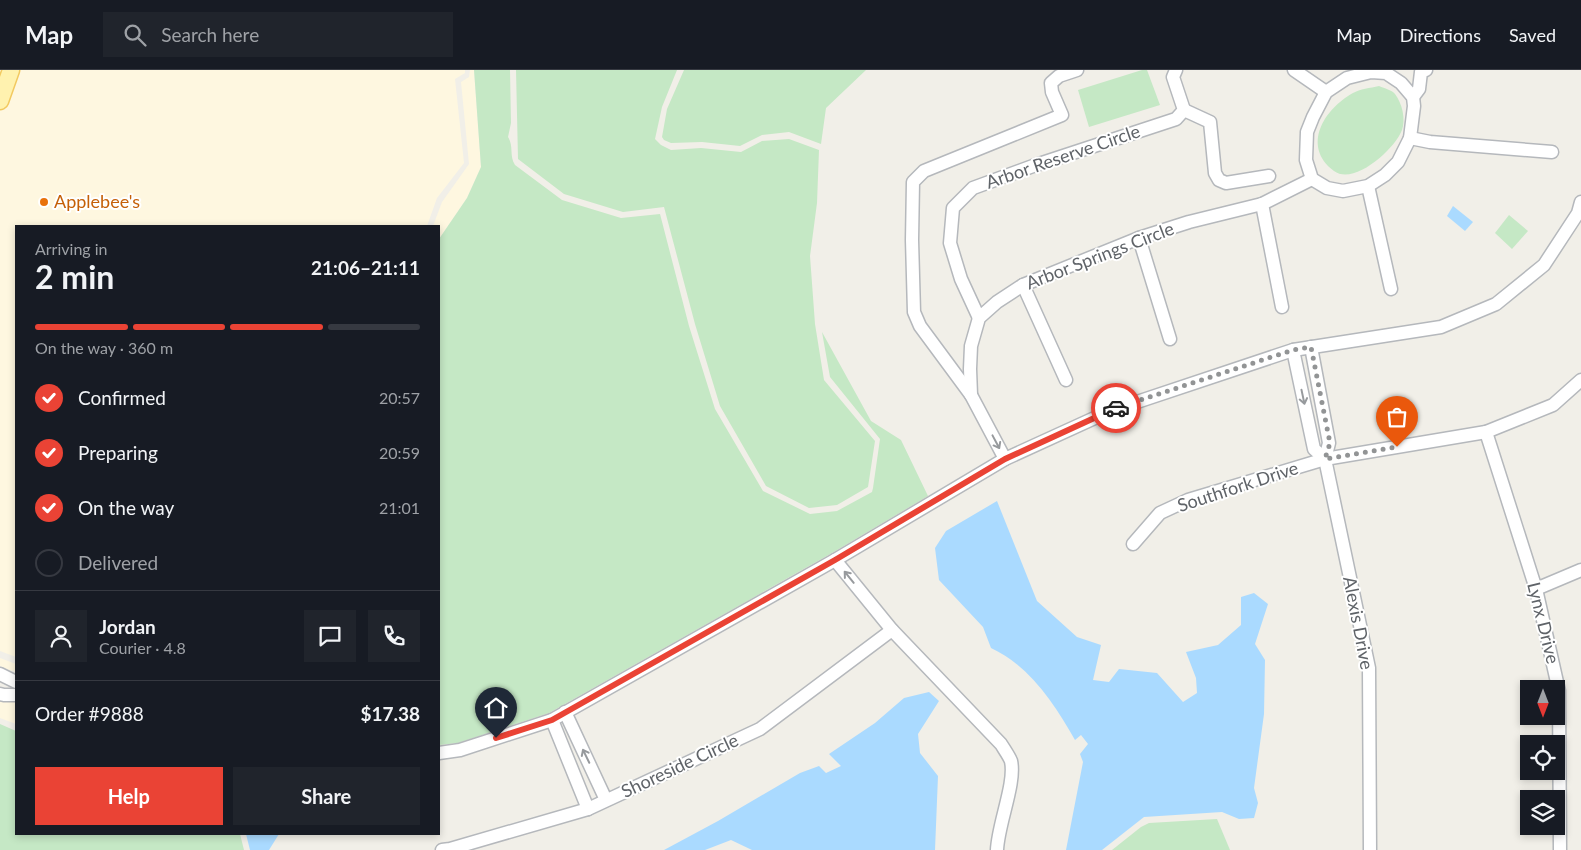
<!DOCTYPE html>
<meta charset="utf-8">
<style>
:root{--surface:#171b24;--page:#20242c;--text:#f1f3f6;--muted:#9ea1a6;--line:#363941;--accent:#ea4335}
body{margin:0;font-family:Lato,sans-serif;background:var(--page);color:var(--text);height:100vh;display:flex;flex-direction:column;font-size:19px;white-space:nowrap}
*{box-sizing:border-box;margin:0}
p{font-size:16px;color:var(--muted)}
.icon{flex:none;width:28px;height:28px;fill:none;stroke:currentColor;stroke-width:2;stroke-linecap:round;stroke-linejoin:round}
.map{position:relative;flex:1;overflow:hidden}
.sheet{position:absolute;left:15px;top:155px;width:425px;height:610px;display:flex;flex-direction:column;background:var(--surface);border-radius:0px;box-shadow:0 2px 8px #0003}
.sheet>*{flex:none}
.needle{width:32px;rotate:180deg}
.buttons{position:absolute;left:1520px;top:610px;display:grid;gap:10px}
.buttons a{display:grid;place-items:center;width:45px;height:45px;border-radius:0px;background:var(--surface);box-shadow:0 2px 8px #0003;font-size:25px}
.pin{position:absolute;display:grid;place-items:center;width:42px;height:42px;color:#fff;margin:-51px -21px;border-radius:50% 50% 50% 0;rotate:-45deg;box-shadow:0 0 5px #0007}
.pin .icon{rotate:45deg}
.courier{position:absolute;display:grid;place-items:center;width:50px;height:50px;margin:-25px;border:4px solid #ea4335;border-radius:50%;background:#fff;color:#222;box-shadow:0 1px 6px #0007}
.head em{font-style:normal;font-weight:700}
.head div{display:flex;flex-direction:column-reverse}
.head{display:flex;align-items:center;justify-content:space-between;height:85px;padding:0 20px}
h1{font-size:32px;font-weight:700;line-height:38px}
.bar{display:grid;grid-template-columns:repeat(4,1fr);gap:8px 5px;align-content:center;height:60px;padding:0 20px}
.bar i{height:6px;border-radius:4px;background:var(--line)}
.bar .current{background:var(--accent)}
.bar p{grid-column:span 4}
.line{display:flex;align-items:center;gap:12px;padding:0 20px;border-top:1px solid var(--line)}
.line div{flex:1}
.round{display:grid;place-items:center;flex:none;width:52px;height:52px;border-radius:0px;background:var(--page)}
ol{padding:0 20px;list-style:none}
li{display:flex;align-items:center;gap:15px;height:55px}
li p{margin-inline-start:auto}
li .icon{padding:5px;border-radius:50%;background:var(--accent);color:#fff;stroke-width:4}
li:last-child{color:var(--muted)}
li i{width:28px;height:28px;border:2px solid var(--line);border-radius:50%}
.cta{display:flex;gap:10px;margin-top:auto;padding:10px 20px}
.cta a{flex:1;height:58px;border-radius:0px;background:var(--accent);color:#fff;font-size:20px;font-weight:700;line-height:58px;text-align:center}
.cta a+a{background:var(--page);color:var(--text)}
header{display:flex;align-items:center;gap:30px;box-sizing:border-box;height:70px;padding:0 25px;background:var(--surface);border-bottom:1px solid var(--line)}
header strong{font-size:24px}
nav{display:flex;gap:28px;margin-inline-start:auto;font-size:18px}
.search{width:350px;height:45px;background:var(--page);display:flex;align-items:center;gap:12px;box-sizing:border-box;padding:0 18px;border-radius:0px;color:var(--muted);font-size:19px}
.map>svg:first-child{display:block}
.commercial{fill:#fef7e0}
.green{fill:#c5e8c5}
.water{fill:#aadaff}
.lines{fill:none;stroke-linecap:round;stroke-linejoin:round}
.minor-casing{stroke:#b5b8bc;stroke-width:15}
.major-casing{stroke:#f2c960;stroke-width:19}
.minor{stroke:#fff;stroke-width:12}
.major{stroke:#fff2af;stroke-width:16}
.oneway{stroke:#979a9d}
.done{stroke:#929495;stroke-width:5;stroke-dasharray:0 9}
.route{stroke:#ea4335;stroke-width:6}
.food-dot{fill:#e8710a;stroke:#fff;stroke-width:2}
.labels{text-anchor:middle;stroke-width:4;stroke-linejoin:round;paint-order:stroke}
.street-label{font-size:18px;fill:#5f6368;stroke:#fff}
.food-label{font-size:18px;fill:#c56008;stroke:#fff;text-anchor:start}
</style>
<header>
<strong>Map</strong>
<div class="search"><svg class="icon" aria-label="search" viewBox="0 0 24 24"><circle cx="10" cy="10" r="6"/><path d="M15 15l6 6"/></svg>Search here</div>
<nav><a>Map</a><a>Directions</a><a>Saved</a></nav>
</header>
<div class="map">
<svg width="1581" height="780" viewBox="0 0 1581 780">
<rect width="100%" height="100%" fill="#f1efe8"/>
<!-- commercial -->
<g class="commercial">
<path d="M 0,0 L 465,0 L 465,3 L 455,9 L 464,93 L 437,128 L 427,156 L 16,156 L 16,587 L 0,581 Z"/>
<path d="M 470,0 L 474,0 L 481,97 L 467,128 L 439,169 L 439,156 L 433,156 L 442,132 L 469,94 L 461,12 L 469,7 Z"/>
<path d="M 0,588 L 16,594 L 16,603 L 13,600 L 12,601 L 0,596 Z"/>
<path d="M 0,632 L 16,632 L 16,654 L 0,648 Z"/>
</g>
<!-- green -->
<g class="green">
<path d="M 474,0 L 510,0 L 511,53 L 508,67 C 514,76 509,86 515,95 L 562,130 L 621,148 L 660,144 L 689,256 L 715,339 L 763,421 L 810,444 L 837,441 L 872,422 L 873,418 L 880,369 L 830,307 L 822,262 L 871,351 L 901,370 L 928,426 L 832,483 L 549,643 L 458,673 L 439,675 L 439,169 L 467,128 L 481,97 Z"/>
<path d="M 516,0 L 677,0 L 662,37 L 655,69 L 661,75 L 671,80 L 701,78 L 741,82 L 762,71 L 789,69 L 819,80 L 817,133 L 810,186 L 815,254 L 824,310 L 875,371 L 868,417 L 837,435 L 809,438 L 766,416 L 720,336 L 695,254 L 664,137 L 623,142 L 564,124 L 518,89 Z"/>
<path d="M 684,0 L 866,0 L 826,38 L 821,74 L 789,62 L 762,65 L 740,76 L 702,72 L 671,73 L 664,70 L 662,67 L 667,39 Z"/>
<path d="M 1142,0 L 1147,0 L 1160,35 L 1089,57 L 1078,20 Z"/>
<path d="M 1379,16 C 1383,18 1392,20 1395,24 C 1402,33 1406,49 1402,60 C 1395,79 1354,116 1334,101 C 1301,76 1324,39 1353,23 C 1360,19 1370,18 1379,16 Z"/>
<path d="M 1509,145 L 1528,161 L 1512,179 L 1495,163 Z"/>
<path d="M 0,654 L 16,661 L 16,764 L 240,764 L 244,780 L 0,780 Z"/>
<path d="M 1217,749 L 1230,780 L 1112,780 L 1141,757 L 1149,753 Z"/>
</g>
<!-- water -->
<g class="water">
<path d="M 1453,136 L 1473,152 L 1465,161 L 1447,146 Z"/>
<path d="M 997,431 L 1037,531 L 1077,567 L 1101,575 L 1093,610 L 1109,612 L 1119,599 L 1157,603 L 1183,632 L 1197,623 L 1196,608 L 1186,582 L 1218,575 L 1241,555 L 1241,527 L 1254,523 L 1268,534 L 1255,574 L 1265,590 L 1264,644 L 1254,718 L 1258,733 L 1254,748 L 1239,749 L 1222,742 L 1144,747 L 1102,780 L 1066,780 L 1083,692 L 1080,684 L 1088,674 L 1081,665 L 1075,670 C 1055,635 1030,596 991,578 L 983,557 L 939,510 L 935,478 L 946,461 Z"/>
<path d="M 929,622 L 939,631 L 918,664 L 920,683 L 938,706 L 935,780 L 752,780 L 731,770 L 705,780 L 664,780 L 718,751 L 800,703 L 819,696 L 826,703 L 841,696 L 829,684 L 875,653 L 904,628 Z"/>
<path d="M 246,764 L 279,764 L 269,780 L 250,780 Z"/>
</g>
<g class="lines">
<defs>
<g id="minor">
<path d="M 1294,0 L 1326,22"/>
<path d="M 1371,2 L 1386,3 L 1401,13 L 1413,27 L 1414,36 L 1410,68 L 1398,92 L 1385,105 L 1368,116 L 1343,121 L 1327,118 L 1312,109 L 1306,90 L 1307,62 L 1313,47 L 1326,22 L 1347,8 Z"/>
<path d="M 1413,27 L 1419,19 L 1421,2 L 1426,0"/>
<path d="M 1184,40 L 1210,52 L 1215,103 L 1219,110 L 1226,113 L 1269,106"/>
<path d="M 1410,68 L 1430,72 L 1552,82"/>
<path d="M 1368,116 L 1391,219"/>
<path d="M 1262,134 L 1282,237"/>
<path d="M 1139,168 L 1170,269"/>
<path d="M 1023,215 L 1066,310"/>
<path d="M 979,248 L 961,209 L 950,173 L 953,138 L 973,118 L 1033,96 L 1176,49 L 1184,40 L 1173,7 L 1176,0"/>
<path d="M 1311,277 L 1329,373 L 1325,389 L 1369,598 L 1370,780"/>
<path d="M 1293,280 L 1314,379 L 1325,389"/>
<path d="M 971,325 L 920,256 L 914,242 L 912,170 L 913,112 L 924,101 L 1062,45 L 1052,22 L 1051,13 L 1059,6 L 1077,0"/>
<path d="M 1486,362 L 1536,519 L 1559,621 L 1560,780"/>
<path d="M 1005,389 L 971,325 L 970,299 L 971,276 L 979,248 L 997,232 L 1023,215 L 1139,168 L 1189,152 L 1262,134 L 1312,109"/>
<path d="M 1133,474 L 1160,443 L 1188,430 L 1325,389 L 1486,362 L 1553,335 L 1581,310"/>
<path d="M 835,490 L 892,560 L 1001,674 C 1004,679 1009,686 1011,691 C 1016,713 998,754 997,780"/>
<path d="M 1536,519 L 1581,500"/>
<path d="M 0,604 L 16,612"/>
<path d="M 0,624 L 4,625 L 16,625"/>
<path d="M 565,642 L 606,730"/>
<path d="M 552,650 L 588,739"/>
<path d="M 439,683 L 460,680 L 552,650 L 835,490 L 1005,389 L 1110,341 L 1293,280 L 1441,257 L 1496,234 L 1544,195 L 1578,143 L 1581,132"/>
<path d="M 442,780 L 450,779 L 588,739 L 760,659 L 892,560"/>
</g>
<path id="major" d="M 0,31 L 11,0"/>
</defs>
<!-- minor casing -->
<use href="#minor" class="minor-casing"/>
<!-- major casing -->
<use href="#major" class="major-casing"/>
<!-- minor -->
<use href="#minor" class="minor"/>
<!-- major -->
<use href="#major" class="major"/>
</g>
<!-- one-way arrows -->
<defs><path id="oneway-shaft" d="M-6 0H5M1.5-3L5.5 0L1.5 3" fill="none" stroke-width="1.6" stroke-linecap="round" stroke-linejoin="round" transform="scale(1.25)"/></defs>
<g class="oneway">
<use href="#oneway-shaft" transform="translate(1303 327) rotate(78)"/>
<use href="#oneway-shaft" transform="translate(996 372) rotate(62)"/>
<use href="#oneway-shaft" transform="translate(849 507) rotate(-129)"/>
<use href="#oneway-shaft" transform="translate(586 686) rotate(-116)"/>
</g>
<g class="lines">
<!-- done -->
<path class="done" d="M 1116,338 L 1293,280 L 1311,277 L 1330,373 L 1325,389 L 1397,377"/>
<!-- route -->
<path class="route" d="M 496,668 L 552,650 L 835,490 L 1005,389 L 1116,338"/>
</g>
<!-- markers -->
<circle class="food-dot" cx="44" cy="132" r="5"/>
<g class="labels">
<!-- street labels -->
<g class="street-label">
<text transform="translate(1063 87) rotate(-19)" y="6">Arbor Reserve Circle</text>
<text transform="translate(1100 186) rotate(-21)" y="6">Arbor Springs Circle</text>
<text transform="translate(1238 417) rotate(-18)" y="6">Southfork Drive</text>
<text transform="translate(1358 553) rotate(79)" y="6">Alexis Drive</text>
<text transform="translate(1543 553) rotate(76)" y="6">Lynx Drive</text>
<text transform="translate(680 696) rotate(-25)" y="6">Shoreside Circle</text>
</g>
<!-- food labels -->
<g class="food-label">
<text x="54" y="138">Applebee's</text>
</g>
</g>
</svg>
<div class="buttons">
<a><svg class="needle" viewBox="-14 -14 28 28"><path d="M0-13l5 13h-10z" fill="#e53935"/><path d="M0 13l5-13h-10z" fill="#9ea1a6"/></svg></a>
<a><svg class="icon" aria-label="locate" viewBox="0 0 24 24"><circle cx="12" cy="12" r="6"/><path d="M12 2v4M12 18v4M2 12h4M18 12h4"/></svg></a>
<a><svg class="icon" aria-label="layers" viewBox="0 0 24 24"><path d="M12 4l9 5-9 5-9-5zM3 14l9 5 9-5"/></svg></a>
</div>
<div class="pin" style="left:1397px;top:377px;background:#ea580c"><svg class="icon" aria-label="bag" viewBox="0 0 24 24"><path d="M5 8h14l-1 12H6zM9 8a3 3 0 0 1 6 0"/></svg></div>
<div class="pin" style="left:496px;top:668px;background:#1f2937"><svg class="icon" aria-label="home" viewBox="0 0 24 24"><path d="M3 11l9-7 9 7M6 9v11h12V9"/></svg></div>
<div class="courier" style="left:1116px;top:338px"><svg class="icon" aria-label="car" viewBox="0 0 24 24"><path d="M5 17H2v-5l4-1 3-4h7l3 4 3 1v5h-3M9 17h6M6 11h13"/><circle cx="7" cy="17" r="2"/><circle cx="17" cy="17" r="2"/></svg></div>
<section class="sheet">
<div class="head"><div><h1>2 min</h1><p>Arriving in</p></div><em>21:06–21:11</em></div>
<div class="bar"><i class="current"></i><i class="current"></i><i class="current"></i><i></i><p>On the way · 360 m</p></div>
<ol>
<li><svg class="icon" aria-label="check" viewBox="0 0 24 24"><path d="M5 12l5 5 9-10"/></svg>Confirmed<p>20:57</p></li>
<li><svg class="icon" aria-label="check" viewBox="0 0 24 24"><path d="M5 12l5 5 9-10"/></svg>Preparing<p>20:59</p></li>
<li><svg class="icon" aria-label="check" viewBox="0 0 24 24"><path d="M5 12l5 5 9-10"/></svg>On the way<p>21:01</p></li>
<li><i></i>Delivered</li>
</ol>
<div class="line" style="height:90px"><a class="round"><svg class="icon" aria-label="person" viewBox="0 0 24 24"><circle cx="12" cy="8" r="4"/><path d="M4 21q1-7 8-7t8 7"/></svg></a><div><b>Jordan</b><p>Courier · 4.8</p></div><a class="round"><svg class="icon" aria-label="chat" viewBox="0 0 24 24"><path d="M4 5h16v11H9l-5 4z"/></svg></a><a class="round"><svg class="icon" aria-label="phone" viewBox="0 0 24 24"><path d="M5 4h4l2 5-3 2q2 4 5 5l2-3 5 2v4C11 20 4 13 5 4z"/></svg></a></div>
<div class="line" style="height:65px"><div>Order #9888</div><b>$17.38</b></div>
<div class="cta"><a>Help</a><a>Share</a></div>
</section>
</div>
